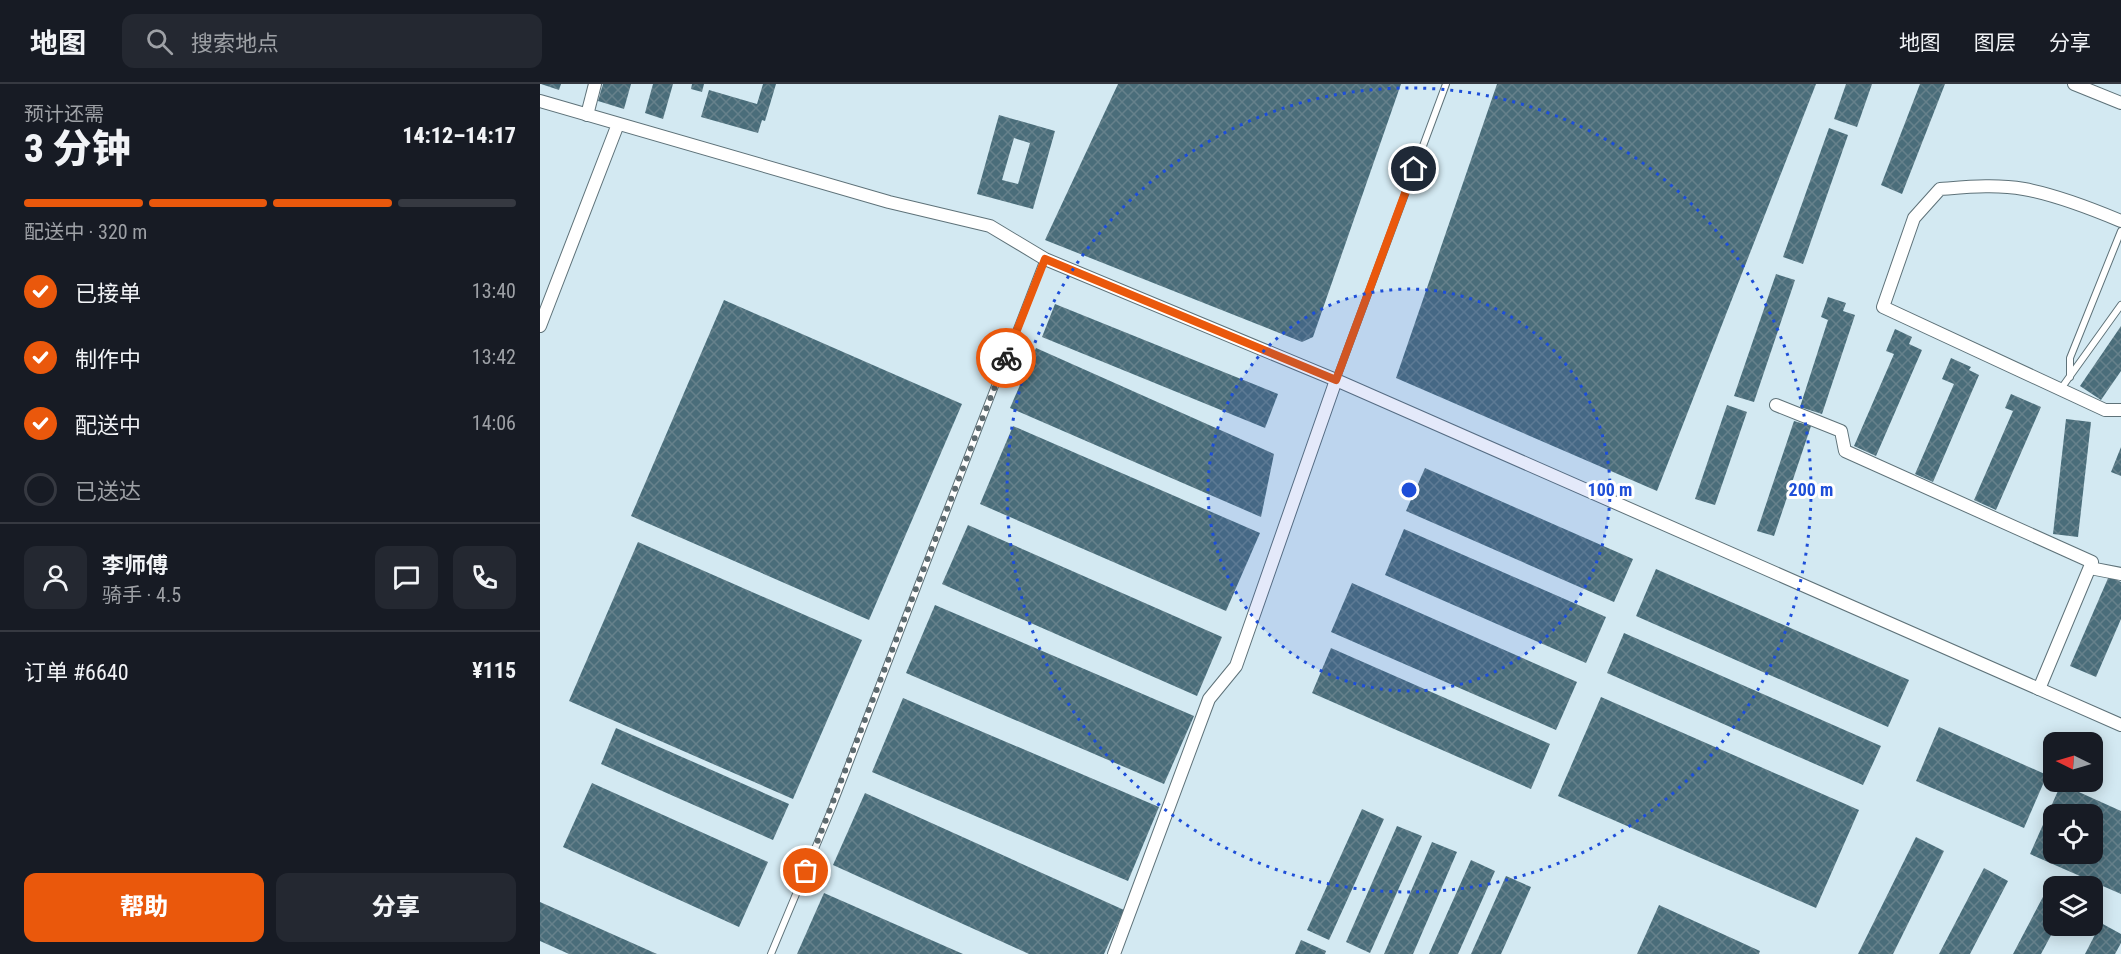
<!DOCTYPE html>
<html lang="zh">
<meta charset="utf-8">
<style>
:root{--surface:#171b24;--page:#242831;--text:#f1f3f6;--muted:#9ea1a6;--line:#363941;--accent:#ea580c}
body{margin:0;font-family:"Roboto Condensed","Noto Sans SC",sans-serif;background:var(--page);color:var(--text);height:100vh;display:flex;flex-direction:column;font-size:22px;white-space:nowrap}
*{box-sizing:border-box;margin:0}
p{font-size:20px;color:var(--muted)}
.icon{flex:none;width:33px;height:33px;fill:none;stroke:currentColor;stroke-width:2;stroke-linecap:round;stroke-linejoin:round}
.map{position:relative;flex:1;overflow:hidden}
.details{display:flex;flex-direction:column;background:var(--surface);width:540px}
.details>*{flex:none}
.needle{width:39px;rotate:275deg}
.fabs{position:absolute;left:1503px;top:648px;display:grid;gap:12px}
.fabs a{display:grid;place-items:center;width:60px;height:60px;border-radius:12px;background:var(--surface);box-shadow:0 3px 15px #0003;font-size:30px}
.pin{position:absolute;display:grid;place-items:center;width:51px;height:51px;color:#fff;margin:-26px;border:3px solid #fff;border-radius:50%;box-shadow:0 2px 6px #0007}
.courier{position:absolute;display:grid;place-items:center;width:60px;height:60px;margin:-30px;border:4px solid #ea580c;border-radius:50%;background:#fff;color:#222;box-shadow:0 2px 8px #0007}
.overview em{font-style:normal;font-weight:800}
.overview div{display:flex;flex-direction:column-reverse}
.overview{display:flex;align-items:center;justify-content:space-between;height:102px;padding:0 24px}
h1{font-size:39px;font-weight:800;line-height:45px}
.bar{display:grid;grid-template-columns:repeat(4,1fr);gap:9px 6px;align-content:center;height:72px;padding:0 24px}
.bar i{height:8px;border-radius:4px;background:var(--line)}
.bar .current{background:var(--accent)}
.bar p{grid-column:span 4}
.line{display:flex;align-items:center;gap:15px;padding:0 24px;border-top:2px solid var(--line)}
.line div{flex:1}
.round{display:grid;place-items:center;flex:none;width:63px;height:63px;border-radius:12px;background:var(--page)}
ol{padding:0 24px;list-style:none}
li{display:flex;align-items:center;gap:18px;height:66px}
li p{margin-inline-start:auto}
li .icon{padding:6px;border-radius:50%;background:var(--accent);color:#fff;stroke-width:4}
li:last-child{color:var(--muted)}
li i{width:33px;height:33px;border:3px solid var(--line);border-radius:50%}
.button{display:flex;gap:12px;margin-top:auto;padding:12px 24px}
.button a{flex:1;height:69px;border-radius:12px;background:var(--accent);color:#fff;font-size:24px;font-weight:800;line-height:69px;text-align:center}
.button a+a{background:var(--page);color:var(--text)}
header{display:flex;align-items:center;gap:36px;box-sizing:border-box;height:84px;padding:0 30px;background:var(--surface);border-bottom:2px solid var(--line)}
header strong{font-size:28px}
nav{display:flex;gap:33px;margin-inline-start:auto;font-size:21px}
.search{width:420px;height:54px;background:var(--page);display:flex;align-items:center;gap:15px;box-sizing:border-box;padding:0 21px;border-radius:12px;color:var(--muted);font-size:22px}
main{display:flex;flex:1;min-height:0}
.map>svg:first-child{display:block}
.building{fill:url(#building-cross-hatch);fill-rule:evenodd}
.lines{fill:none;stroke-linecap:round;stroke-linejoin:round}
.lane-casing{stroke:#5e7279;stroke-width:8}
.street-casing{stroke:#5e7279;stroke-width:14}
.lane{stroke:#fff;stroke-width:6}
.street{stroke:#fff;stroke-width:12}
.done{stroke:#5c696e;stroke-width:6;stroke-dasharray:0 10.8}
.route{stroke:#ea580c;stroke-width:8}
.ring{fill:none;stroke:#1d4ed8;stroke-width:3;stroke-dasharray:3 6}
.centre{fill:#1d4ed8;stroke:#fff;stroke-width:3}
.ring-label{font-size:18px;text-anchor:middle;font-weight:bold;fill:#1d4ed8;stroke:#fff;stroke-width:6;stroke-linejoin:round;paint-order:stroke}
</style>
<header>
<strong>地图</strong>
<div class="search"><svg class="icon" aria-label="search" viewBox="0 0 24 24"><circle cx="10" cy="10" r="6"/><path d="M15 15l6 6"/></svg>搜索地点</div>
<nav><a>地图</a><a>图层</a><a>分享</a></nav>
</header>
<main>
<section class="details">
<div class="overview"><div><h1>3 分钟</h1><p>预计还需</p></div><em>14:12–14:17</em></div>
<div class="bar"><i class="current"></i><i class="current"></i><i class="current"></i><i></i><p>配送中 · 320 m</p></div>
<ol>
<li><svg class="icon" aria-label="check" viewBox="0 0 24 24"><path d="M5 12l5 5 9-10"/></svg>已接单<p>13:40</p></li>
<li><svg class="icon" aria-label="check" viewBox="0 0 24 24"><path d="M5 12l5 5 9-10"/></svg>制作中<p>13:42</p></li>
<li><svg class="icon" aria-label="check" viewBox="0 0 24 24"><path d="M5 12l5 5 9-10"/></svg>配送中<p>14:06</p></li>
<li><i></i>已送达</li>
</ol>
<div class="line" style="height:108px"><a class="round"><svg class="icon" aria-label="person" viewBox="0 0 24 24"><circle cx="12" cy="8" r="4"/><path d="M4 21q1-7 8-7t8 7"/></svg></a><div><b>李师傅</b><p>骑手 · 4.5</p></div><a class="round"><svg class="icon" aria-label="chat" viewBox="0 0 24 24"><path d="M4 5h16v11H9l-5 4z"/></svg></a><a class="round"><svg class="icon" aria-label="phone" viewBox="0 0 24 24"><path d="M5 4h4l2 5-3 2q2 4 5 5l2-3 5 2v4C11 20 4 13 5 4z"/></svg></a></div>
<div class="line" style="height:78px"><div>订单 #6640</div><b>¥115</b></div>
<div class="button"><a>帮助</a><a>分享</a></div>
</section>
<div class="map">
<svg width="1581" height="870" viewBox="0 0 1581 870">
<defs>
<pattern id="building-cross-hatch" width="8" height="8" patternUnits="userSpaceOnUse" patternTransform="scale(1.5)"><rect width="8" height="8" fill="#4a6d7a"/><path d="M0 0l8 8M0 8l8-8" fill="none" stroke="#66818b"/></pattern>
</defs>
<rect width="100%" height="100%" fill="#d3e9f2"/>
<!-- building -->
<g class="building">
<path d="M 1,0 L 21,0 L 19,6 Z"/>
<path d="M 63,0 L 91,0 L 84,25 L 58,17 Z"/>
<path d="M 113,0 L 133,0 L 123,35 L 105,29 Z"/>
<path d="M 152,0 L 164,0 L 162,8 L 151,5 Z"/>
<path d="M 223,0 L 236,0 L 225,37 L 222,36 L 218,49 L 161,33 L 169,6 L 217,20 Z"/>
<path d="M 578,0 L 861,0 L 773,253 L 762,258 L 505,156 Z"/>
<path d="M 957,0 L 1276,0 L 1117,407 L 856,294 Z"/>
<path d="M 1306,0 L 1332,0 L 1317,43 L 1294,35 Z"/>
<path d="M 1380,0 L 1405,0 L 1362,110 L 1341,101 Z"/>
<path d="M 459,31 L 515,47 L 493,125 L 437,110 ZM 474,54 L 490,59 L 478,100 L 462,96 Z"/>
<path d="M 1289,44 L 1308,51 L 1263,180 L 1243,173 Z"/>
<path d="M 1236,190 L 1255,196 L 1214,318 L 1194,312 Z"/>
<path d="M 1288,213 L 1306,219 L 1303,227 L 1315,231 L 1282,330 L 1260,323 L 1288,236 L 1281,233 Z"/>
<path d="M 184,216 L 422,320 L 329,536 L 91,432 Z"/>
<path d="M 515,220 L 738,310 L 725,344 L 502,253 Z"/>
<path d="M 1581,242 L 1581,287 L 1561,316 L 1540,302 Z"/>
<path d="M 1355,245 L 1372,253 L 1369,260 L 1382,266 L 1336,372 L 1314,362 L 1354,270 L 1346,267 Z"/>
<path d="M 496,264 L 734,370 L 721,433 L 470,324 Z"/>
<path d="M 1411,274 L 1431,283 L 1429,286 L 1439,291 L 1393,398 L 1375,390 L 1414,300 L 1402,295 Z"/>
<path d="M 1471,310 L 1501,323 L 1456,426 L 1434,416 L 1473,327 L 1465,324 Z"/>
<path d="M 1187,321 L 1207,328 L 1175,421 L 1155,415 Z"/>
<path d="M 1526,335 L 1551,338 L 1538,453 L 1513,450 Z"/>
<path d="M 1254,337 L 1271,342 L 1234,452 L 1217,447 Z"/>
<path d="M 473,342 L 720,449 L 686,527 L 440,420 Z"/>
<path d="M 1581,363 L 1581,392 L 1571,388 Z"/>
<path d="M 885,384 L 1093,475 L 1074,518 L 866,427 Z"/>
<path d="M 428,441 L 682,553 L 657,612 L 402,500 Z"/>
<path d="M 864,445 L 1066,533 L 1046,579 L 845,491 Z"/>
<path d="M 98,458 L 322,556 L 253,715 L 29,617 Z"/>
<path d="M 1116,485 L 1369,596 L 1348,643 L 1096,532 Z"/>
<path d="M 1569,492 L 1581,498 L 1581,535 L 1556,593 L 1530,582 Z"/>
<path d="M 812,499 L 1037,598 L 1016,646 L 791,548 Z"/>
<path d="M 395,521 L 654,632 L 624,700 L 366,589 Z"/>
<path d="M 1084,549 L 1341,662 L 1323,701 L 1067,589 Z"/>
<path d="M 791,564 L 1010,660 L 991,705 L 772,609 Z"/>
<path d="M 1061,613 L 1319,726 L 1276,824 L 1018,712 Z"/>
<path d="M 363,614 L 619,723 L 588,797 L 332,688 Z"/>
<path d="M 1399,643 L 1507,691 L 1484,744 L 1376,697 Z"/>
<path d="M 76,644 L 249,720 L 233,756 L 61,680 Z"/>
<path d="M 52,699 L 228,778 L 199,843 L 23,763 Z"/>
<path d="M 1521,700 L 1581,727 L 1581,810 L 1490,770 ZM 1514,730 L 1552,730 L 1552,770 L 1514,770 Z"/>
<path d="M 325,709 L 584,826 L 564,870 L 489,870 L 293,781 Z"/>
<path d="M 822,725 L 844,735 L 789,856 L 767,846 Z"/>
<path d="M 857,742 L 882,752 L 830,869 L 806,858 Z"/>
<path d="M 1376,753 L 1404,767 L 1353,870 L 1318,870 Z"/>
<path d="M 892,758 L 917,768 L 873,870 L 844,870 Z"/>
<path d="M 931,776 L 955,787 L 918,870 L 889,870 Z"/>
<path d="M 1444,784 L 1468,797 L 1430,870 L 1399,870 Z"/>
<path d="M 966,792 L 991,803 L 961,870 L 931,870 Z"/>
<path d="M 1506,807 L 1514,811 L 1514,842 L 1516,842 L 1501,870 L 1473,870 Z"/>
<path d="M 284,809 L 423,870 L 257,870 Z"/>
<path d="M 0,818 L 117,870 L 29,870 L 0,857 Z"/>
<path d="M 1119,821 L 1220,867 L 1219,870 L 1097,870 Z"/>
<path d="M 1561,839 L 1581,850 L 1581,859 L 1575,870 L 1545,870 Z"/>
<path d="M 761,856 L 786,867 L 785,870 L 755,870 Z"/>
</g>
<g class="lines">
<defs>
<g id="lane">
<path d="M 1530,293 L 1530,274 L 1581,147"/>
<path d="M 796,296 L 906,0"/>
<path d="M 1520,306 L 1581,221"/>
<path d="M 231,870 L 292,724 L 504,175"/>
</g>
<g id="street">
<path d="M 1534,0 L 1581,19"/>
<path d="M 0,17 L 349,118 L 450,142 L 505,175 L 796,296 L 1581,641"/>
<path d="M 47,31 L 55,0"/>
<path d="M 1581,137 C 1550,124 1517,111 1484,105 C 1456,100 1427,103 1400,105 L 1374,134 L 1343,223 L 1565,326 L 1581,326"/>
<path d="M 0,242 L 78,40"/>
<path d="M 1236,321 L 1301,347 L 1305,367 L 1552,478 L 1499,605"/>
<path d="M 1550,484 L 1581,490"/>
<path d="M 574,870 L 669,615 L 696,582 L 796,296"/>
</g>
</defs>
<!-- lane casing -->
<use href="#lane" class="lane-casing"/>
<!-- street casing -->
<use href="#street" class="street-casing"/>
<!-- lane -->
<use href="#lane" class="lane"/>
<!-- street -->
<use href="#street" class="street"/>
</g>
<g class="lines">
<!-- done -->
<path class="done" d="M 266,787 L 466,274"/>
<!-- route -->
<path class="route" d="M 466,274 L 505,175 L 796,296 L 874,85"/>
</g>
<!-- distance rings -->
<circle cx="869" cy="406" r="201" fill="#1d4ed8" fill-opacity=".12"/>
<g class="ring">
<circle cx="869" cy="406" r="201"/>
<circle cx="869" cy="406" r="402"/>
</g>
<circle cx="869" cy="406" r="9" class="centre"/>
<g class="ring-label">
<text x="1070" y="412">100 m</text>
<text x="1271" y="412">200 m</text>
</g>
</svg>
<div class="fabs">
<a><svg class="needle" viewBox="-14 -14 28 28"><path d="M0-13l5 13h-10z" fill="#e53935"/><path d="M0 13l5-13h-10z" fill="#9ea1a6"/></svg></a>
<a><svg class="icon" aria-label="locate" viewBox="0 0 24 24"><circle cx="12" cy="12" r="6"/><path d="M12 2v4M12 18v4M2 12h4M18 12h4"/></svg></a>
<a><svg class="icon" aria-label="layers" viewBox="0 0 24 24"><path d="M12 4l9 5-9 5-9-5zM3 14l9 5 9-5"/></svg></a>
</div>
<div class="pin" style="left:266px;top:787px;background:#ea580c"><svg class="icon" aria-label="bag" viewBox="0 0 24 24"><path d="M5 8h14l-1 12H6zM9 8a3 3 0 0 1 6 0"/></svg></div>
<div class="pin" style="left:874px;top:85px;background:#1f2937"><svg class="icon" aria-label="home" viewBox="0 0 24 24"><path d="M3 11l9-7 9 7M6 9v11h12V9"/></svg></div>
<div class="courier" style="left:466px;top:274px"><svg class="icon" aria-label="bike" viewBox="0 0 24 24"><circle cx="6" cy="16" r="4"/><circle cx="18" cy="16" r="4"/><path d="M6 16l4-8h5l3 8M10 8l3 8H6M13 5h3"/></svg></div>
</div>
</main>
